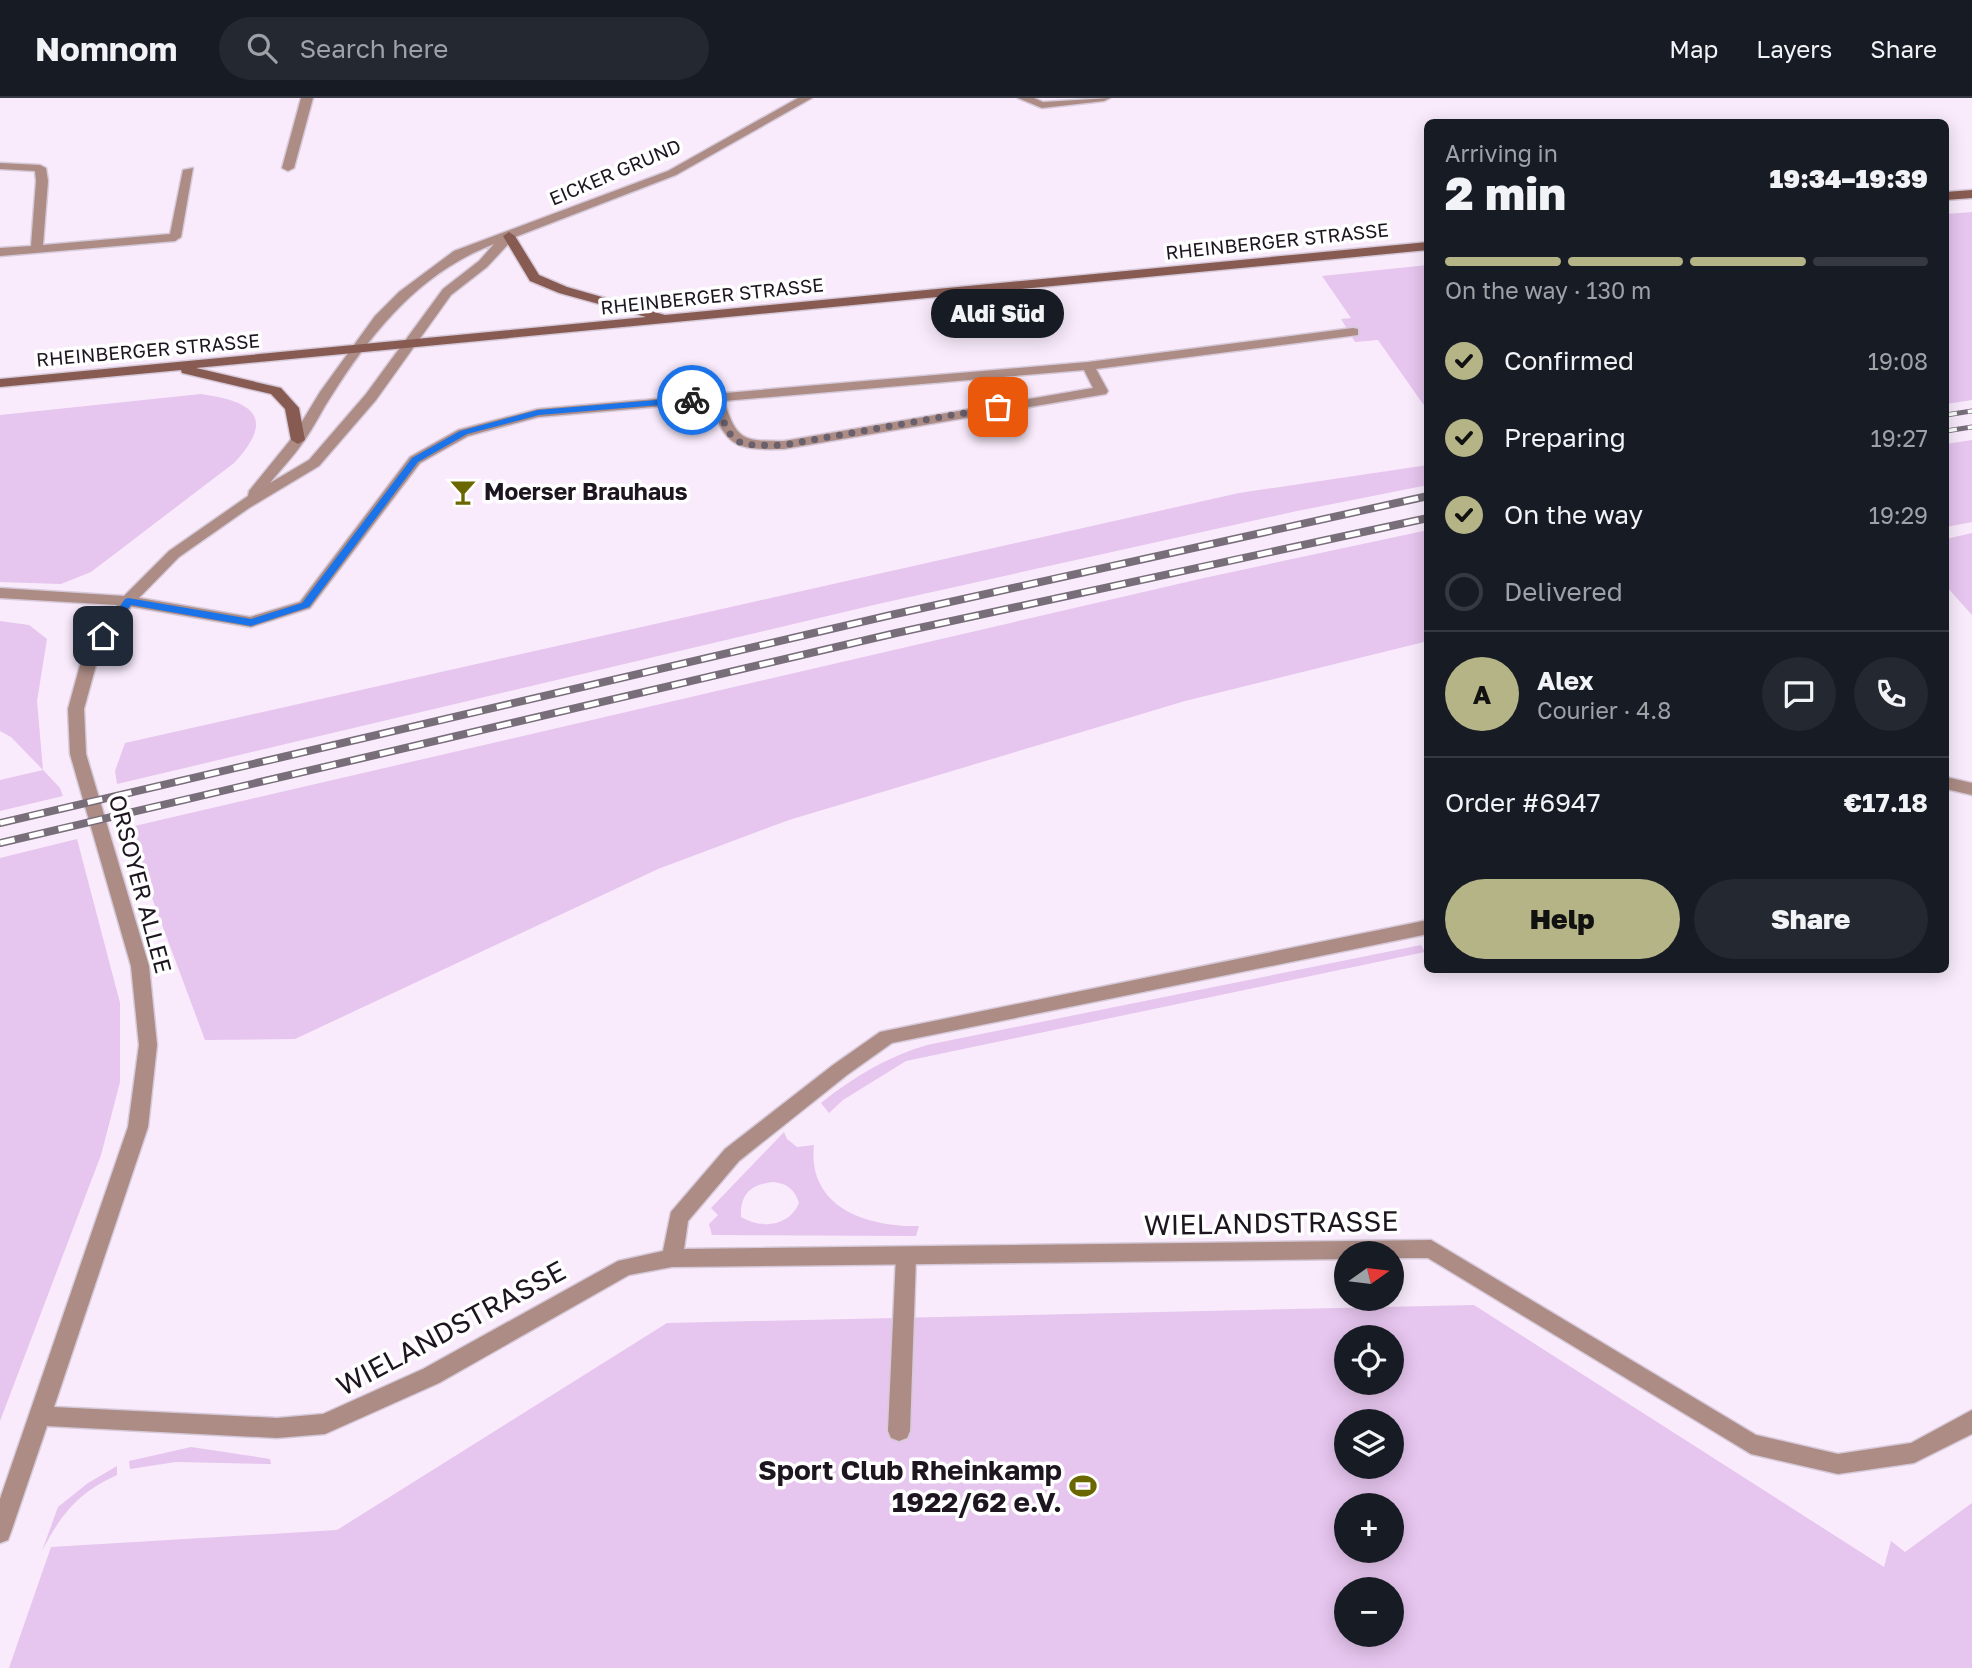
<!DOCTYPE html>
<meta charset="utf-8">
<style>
:root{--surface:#171b24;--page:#242831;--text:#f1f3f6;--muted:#9ea1a6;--line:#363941;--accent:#b4b487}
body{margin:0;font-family:"Golos Text",sans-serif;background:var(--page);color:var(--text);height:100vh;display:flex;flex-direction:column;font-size:26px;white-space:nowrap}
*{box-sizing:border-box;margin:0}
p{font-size:23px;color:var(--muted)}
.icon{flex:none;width:38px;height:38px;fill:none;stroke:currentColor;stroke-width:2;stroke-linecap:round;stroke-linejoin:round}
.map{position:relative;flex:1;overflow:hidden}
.panel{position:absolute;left:1424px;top:21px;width:525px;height:854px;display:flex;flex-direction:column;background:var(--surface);border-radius:10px;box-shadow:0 4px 18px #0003}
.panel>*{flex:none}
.needle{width:46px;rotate:76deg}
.tools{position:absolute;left:1334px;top:1143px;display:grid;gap:14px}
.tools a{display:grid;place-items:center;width:70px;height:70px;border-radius:50%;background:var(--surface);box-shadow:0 4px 18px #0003;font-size:35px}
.pin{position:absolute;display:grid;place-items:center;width:60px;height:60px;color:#fff;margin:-30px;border-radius:14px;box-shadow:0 4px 10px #0006}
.courier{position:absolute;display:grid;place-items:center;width:70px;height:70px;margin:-35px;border:5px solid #1a73e8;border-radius:50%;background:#fff;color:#222;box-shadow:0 2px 9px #0007}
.bubble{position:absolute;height:49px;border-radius:24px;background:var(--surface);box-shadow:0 4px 18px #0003;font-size:23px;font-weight:800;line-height:49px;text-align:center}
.summary em{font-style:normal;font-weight:800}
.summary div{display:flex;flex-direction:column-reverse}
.summary{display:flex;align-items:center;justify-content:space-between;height:119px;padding:0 21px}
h1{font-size:46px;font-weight:800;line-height:52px}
.bar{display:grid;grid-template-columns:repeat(4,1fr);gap:10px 7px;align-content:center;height:84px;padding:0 21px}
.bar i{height:9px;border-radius:5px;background:var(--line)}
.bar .selected{background:var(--accent)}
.bar p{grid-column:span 4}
.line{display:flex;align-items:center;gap:18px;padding:0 21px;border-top:2px solid var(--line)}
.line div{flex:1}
.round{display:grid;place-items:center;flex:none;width:74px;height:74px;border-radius:37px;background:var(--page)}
ol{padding:0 21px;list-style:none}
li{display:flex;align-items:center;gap:21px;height:77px}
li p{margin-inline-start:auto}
li .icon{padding:7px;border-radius:50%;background:var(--accent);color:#111;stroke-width:4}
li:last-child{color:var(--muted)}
li i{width:38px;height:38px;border:4px solid var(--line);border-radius:50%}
.primary-button{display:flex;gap:14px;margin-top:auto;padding:14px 21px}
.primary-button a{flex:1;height:80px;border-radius:42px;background:var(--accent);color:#111;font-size:28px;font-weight:800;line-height:80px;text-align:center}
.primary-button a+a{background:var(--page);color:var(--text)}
header{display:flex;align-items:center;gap:42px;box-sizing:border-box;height:98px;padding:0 35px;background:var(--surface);border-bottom:2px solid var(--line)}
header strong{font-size:33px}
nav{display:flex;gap:38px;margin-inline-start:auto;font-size:24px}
.search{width:490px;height:63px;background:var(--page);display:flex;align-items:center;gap:18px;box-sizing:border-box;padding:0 24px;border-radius:38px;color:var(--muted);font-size:26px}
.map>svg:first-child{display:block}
.green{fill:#e6c5ee;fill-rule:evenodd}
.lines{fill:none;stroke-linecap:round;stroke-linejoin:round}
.service-casing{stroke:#d6c9d9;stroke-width:3}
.minor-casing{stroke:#d6c9d9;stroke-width:3}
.secondary-casing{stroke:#d6c9d9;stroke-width:3}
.service{fill:#ac8c85;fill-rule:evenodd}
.minor{fill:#ac8c85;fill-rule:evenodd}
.secondary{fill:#885b52;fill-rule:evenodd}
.rail-far1-casing{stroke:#786e7a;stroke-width:5}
.rail-casing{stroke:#786e7a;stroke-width:8}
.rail-far1{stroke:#fff;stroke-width:3.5;stroke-dasharray:11;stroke-linecap:butt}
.rail{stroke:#fff;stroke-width:5;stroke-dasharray:15;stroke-linecap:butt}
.route{fill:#1a73e8}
.done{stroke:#6a606c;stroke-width:7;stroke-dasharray:0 12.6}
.labels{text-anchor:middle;stroke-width:7;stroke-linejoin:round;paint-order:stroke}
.far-street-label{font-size:19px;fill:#1d151f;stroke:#fff}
.poi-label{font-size:23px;font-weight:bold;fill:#1d151f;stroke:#fff;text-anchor:start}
.street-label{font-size:23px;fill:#1d151f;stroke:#fff}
.near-street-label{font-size:28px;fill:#1d151f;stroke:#fff}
.near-poi-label{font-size:28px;font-weight:bold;fill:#1d151f;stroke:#fff;text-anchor:end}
</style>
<header>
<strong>Nomnom</strong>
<div class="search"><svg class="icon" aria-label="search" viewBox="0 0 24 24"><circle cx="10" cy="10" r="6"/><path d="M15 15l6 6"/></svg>Search here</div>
<nav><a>Map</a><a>Layers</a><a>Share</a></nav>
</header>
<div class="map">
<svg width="1972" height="1570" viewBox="0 0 1972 1570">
<rect width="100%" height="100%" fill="#f9ebfc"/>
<!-- green -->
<g class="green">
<path d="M 1972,114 L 1972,302 L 1946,306 L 1946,116 Z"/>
<path d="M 1428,167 L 1428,313 L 1378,242 L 1355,244 L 1341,221 L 1351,220 L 1322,178 Z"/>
<path d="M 201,296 C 252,303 277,319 234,365 L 91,474 L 61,486 L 0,484 L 0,317 Z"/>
<path d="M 1972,342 L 1972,424 L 1946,429 L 1946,346 Z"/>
<path d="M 1428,367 L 1428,387 L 1297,413 L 878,506 L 117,686 L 115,673 L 125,645 L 1239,395 Z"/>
<path d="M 1428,432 L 1428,543 L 1185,603 L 789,722 L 658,771 L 295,941 L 205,942 L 126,730 L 1204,480 Z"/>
<path d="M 1972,435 L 1972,517 L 1946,488 L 1946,441 Z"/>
<path d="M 0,523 L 29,527 L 47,541 L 37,603 L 43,672 L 60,690 L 63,698 L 0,713 L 0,682 L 43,672 L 11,639 L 0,633 Z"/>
<path d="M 77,741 L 120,905 L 120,984 L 101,1057 L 0,1323 L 0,760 Z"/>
<path d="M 1421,847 L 1425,854 L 906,963 L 843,1002 L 829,1015 L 821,1005 C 853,979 887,959 927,947 Z"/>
<path d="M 784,1034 L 787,1041 L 797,1049 L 814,1047 C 807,1110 868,1129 919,1128 L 916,1138 L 712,1137 L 709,1126 L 718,1117 L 711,1110 ZM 774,1084 C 788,1086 795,1092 799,1105 C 789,1129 761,1131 741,1119 C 740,1095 752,1086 774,1084 Z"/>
<path d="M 1474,1207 L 1884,1469 L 1891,1443 L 1905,1454 L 1972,1405 L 1972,1570 L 9,1570 L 51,1449 L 337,1432 L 667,1225 ZM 1346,1239 L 1391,1239 L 1391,1284 L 1346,1284 ZM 1346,1323 L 1391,1323 L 1391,1368 L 1346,1368 ZM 1346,1407 L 1391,1407 L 1391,1452 L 1346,1452 ZM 1346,1491 L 1391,1491 L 1391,1536 L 1346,1536 Z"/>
<path d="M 191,1349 L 270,1361 L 271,1366 L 176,1364 L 130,1371 L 129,1363 Z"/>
<path d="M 117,1368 L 117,1377 C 79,1394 61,1416 42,1453 L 58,1409 L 88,1385 Z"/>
</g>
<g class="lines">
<defs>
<g id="service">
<path d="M 301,0 L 313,0 L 294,70 L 288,73 L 282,70 Z"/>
<path d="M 1353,230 L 1358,231 L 1358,237 L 1096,271 L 1108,293 L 1106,296 L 784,351 C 738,352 725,350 711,304 L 538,319 L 468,338 L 420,365 L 310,510 L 251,529 L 128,508 L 120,503 L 128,498 L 250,519 L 300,504 L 410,359 L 458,332 L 538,311 L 1088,264 ZM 1084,272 L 1093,290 L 784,343 C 743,343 737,343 724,303 Z"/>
<path d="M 906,1149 L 913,1152 L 916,1158 L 910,1333 L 907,1340 L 899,1343 L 891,1340 L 888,1333 L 896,1158 L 899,1152 Z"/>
</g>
<g id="minor">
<path d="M 798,0 L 812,0 L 676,77 L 515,139 L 487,169 L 451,197 L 376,302 L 319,368 L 249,410 L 179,459 L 133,506 L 99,556 L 84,611 L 86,656 L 149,868 L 157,947 L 148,1029 L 54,1309 L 277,1320 L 323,1316 L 423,1271 L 618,1163 L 663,1153 L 671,1114 L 725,1051 L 833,967 L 880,934 L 1428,822 L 1428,836 L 892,945 L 847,977 L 739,1063 L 688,1123 L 684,1151 L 1431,1142 L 1756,1337 L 1838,1356 L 1911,1345 L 1972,1312 L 1972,1336 L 1914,1365 L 1838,1376 L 1751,1356 L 1428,1160 L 1391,1160 L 1391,1155 L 1346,1155 L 1346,1161 L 672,1169 L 629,1177 L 439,1285 L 325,1336 L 277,1340 L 47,1328 L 11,1434 L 8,1442 L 0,1445 L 0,1401 L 128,1029 L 139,947 L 131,868 L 70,656 L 68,611 L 83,556 L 117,507 L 0,500 L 0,490 L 124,498 L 169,453 L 248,398 L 249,393 L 292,340 L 320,294 L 375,218 L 399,194 L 454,153 L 668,73 ZM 494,146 L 479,163 L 443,191 L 366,296 L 309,362 L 270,385 C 281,371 294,358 304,343 C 314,329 322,312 332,297 C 373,232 421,174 494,146 Z"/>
<path d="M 1018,0 L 1034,0 L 1043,4 L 1110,0 L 1104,3 L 1042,10 Z"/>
<path d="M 0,65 L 40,67 L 46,70 L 48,83 L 43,147 L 170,136 L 183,72 L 193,70 L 181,139 L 175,143 L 0,158 L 0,150 L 31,148 L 36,83 L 35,73 L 0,71 Z"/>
<path d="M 1946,679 L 1972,685 L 1972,697 L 1946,691 Z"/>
</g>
<g id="secondary">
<path d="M 1972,92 L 1972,100 L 1946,102 L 1946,94 Z"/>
<path d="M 509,134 L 515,138 L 539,177 L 567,189 L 665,217 L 1428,144 L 1428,152 L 196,270 L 281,290 L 299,310 L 305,342 L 298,346 L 291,342 L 285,311 L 271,296 L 182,275 L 181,272 L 0,289 L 0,281 L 646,219 L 559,195 L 530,183 L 503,138 Z"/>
</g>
</defs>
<!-- service casing -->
<use href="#service" class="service-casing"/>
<!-- minor casing -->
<use href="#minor" class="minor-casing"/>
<!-- secondary casing -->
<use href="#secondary" class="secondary-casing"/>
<!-- service -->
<use href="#service" class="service"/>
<!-- minor -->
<use href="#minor" class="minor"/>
<!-- secondary -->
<use href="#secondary" class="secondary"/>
<defs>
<g id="rail-far1">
<path d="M 1946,317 L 1972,313"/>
<path d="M 1946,333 L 1972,329"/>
</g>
<g id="rail">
<path d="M 0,725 L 891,517 L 1428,398"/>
<path d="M 0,745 L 896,535 L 1428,420"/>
</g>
</defs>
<!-- rail-far1 casing -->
<use href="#rail-far1" class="rail-far1-casing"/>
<!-- rail casing -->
<use href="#rail" class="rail-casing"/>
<!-- rail-far1 -->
<use href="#rail-far1" class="rail-far1"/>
<!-- rail -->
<use href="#rail" class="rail"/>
</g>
<!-- route -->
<path class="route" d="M 692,299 L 696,300 L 696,304 L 539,317 L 467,336 L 418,364 L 309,509 L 251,528 L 131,507 L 107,541 L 98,538 L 125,501 L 128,500 L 251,521 L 302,505 L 412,360 L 460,333 L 538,312 Z"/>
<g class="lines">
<!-- done -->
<path class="done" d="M 692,302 L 716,300 C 731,349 733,348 784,347 L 998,309"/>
</g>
<!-- icons -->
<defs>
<symbol id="bar-bare" viewBox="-9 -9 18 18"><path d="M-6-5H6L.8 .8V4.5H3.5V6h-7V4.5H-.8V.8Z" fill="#6a6700" stroke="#fff" stroke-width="2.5" paint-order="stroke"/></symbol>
<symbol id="stadium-bare" viewBox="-9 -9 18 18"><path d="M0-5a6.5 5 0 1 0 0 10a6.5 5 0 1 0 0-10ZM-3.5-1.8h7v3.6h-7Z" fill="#6a6700" stroke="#fff" stroke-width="2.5" paint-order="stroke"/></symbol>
</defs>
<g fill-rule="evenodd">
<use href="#bar-bare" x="444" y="375" width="38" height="38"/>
<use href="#stadium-bare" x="1064" y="1369" width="38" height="38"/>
</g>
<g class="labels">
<!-- far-street labels -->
<g class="far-street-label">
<text transform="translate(615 74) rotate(-23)" y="7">EICKER GRUND</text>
<text transform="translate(1277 143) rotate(-6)" y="7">RHEINBERGER STRASSE</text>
<text transform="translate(712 198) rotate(-6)" y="7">RHEINBERGER STRASSE</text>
<text transform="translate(148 252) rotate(-5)" y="7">RHEINBERGER STRASSE</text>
</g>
<!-- poi labels -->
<g class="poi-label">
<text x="484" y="402">Moerser Brauhaus</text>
</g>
<!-- street labels -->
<g class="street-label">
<text transform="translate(140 786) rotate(75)" y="8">ORSOYER ALLEE</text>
</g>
<!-- near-street labels -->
<g class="near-street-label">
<text transform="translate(1271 1125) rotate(-1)" y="10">WIELANDSTRASSE</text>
<text transform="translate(451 1230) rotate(-28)" y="10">WIELANDSTRASSE</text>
</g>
<!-- near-poi labels -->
<g class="near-poi-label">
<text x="1062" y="1382">Sport Club Rheinkamp<tspan x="1062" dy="32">1922/62 e.V.</tspan></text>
</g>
</g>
</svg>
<div class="tools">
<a><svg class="needle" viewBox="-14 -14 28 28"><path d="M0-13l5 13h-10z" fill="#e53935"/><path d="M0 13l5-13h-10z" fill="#9ea1a6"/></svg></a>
<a><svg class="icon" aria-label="locate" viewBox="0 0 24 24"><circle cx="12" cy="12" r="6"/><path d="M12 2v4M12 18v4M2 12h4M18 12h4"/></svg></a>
<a><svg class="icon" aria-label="layers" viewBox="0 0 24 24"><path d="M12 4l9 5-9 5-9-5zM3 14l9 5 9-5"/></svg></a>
<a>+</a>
<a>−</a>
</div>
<div class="pin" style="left:998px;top:309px;background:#ea580c"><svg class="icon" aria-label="bag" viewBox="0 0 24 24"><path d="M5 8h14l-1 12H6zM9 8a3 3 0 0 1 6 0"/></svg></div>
<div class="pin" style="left:103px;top:538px;background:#1f2937"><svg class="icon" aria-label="home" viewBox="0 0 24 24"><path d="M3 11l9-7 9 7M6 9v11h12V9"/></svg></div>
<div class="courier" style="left:692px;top:302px"><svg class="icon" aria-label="bike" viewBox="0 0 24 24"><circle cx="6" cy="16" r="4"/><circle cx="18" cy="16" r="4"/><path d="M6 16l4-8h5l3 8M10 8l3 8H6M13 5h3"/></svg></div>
<div class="bubble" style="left:931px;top:191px;width:133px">Aldi Süd</div>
<section class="panel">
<div class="summary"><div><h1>2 min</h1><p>Arriving in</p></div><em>19:34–19:39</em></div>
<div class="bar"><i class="selected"></i><i class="selected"></i><i class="selected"></i><i></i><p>On the way · 130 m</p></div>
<ol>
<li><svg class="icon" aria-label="check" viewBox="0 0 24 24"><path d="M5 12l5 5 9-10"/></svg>Confirmed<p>19:08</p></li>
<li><svg class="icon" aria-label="check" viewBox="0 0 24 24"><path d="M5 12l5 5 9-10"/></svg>Preparing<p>19:27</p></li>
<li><svg class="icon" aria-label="check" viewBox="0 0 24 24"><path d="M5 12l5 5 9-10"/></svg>On the way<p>19:29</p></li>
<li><i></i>Delivered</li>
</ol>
<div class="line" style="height:126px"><b class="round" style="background:var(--accent);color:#111">A</b><div><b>Alex</b><p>Courier · 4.8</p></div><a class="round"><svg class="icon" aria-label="chat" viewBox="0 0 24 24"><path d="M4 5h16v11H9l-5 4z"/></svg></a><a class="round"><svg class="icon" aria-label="phone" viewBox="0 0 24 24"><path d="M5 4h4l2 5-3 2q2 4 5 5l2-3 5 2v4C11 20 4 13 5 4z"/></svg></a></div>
<div class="line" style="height:91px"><div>Order #6947</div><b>€17.18</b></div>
<div class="primary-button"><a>Help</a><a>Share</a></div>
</section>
</div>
